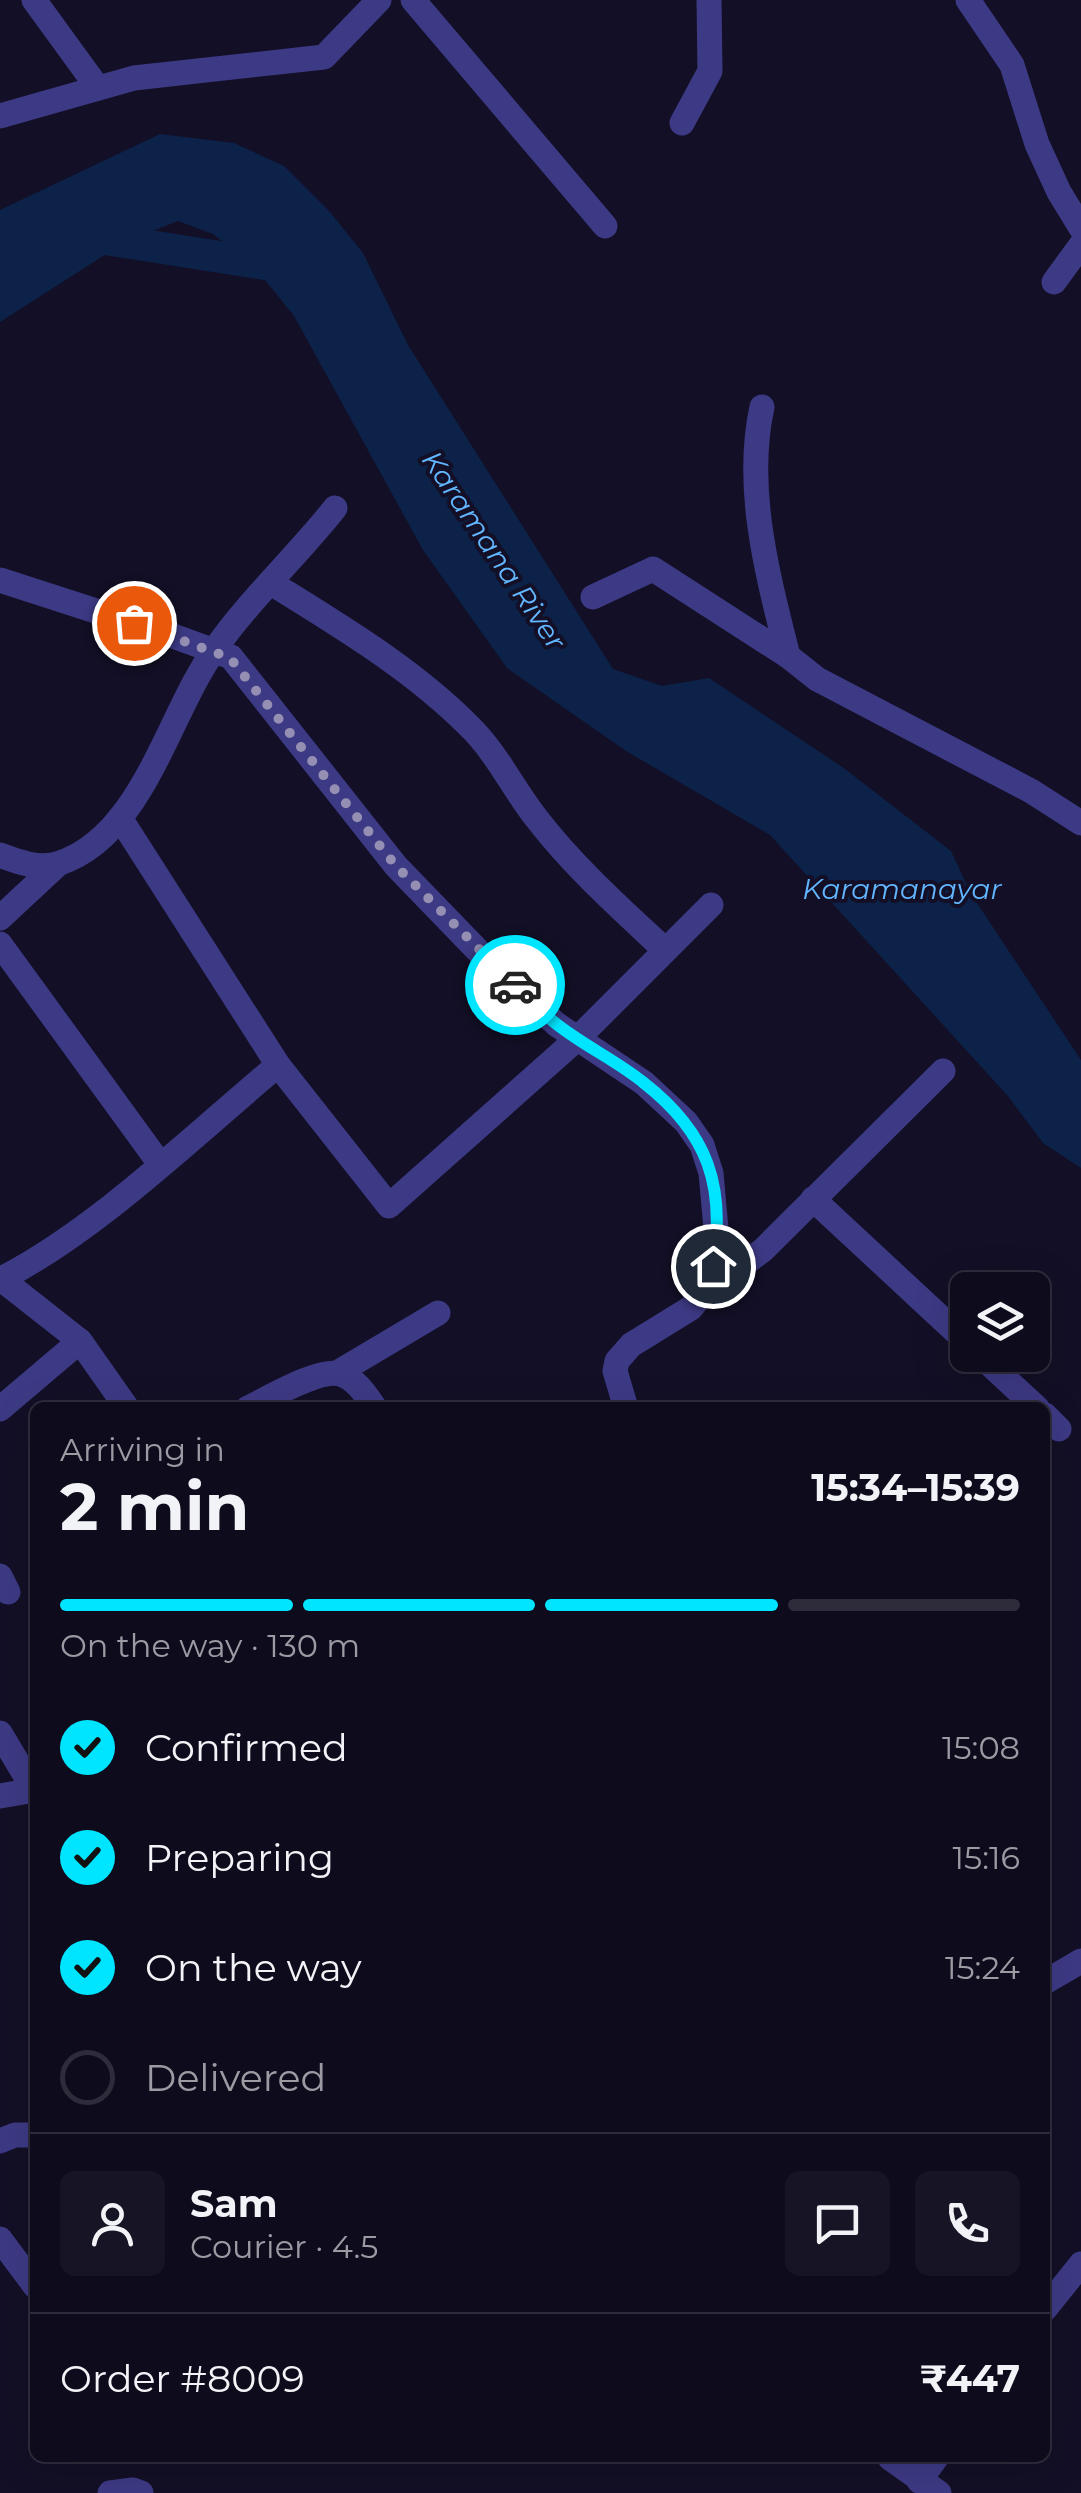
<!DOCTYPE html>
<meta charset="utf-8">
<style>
:root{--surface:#0e0b1c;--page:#171425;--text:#f1f3f6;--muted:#9b9ba3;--line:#2e2b3b;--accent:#00e5ff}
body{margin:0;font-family:Montserrat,sans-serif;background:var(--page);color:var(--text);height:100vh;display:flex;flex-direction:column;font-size:38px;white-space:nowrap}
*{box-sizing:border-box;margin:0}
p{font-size:32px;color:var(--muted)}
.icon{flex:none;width:55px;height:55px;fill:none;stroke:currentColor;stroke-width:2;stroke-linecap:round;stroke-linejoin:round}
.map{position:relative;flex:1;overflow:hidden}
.sheet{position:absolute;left:30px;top:1402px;width:1020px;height:1060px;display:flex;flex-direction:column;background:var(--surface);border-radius:15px;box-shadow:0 10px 40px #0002,0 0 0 2px var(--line)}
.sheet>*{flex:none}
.buttons{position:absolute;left:950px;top:1272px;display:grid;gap:20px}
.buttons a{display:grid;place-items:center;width:100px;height:100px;border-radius:15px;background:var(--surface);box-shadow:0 10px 40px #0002,0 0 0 2px var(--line);font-size:50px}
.pin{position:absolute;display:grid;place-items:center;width:85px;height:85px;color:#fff;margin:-42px;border:5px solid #fff;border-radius:50%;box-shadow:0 2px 10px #0007}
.courier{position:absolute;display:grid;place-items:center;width:100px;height:100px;margin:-50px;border:8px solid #00e5ff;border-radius:50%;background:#fff;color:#222;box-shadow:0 2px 12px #0007}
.summary em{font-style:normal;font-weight:700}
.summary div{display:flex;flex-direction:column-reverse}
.summary{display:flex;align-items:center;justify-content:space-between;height:170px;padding:0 30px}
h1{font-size:65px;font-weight:700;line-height:75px}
.bar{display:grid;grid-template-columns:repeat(4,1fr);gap:15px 10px;align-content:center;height:120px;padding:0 30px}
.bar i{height:12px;border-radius:8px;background:var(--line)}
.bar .current{background:var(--accent)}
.bar p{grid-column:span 4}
.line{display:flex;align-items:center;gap:25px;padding:0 30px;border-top:2px solid var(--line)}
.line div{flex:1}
.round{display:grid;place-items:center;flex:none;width:105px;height:105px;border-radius:15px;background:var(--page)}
ol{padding:0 30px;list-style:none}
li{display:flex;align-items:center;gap:30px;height:110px}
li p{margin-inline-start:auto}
li .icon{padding:10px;border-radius:50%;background:var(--accent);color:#111;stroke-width:4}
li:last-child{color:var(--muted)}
li i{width:55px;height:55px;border:5px solid var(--line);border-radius:50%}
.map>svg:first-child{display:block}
.water{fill:#0c2248}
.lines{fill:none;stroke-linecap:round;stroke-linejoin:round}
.river{stroke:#0c2248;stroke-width:32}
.minor{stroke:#3d3a85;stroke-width:25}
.done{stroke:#948fb3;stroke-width:10;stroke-dasharray:0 18}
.route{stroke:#00e5ff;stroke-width:12}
.labels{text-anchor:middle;stroke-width:8;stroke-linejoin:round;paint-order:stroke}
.water-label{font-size:28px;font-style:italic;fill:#62b6ff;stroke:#130f26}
</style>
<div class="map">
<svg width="1081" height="2493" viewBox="0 0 1081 2493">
<rect width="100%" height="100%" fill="#130f26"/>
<!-- water -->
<path class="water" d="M 160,134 L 234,143 L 284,166 L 330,212 L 363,253 L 408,345 L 613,669 L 662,686 L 709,678 L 845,769 L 951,851 L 971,894 L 1081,1060 L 1081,1168 L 1043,1143 L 1007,1095 L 770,835 L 626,751 L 507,668 L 423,550 L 294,316 L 257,270 L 213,234 L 178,221 L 125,242 L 0,322 L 0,210 Z"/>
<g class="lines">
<!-- river -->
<path class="river" d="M 0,274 L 86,236 L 284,267"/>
<!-- minor -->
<g class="minor">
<path d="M 34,0 L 98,88"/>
<path d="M 413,0 L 605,226"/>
<path d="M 968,0 L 1012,65 L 1037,144 L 1059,192 L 1081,228"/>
<path d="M 0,116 L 134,78 L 324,57 L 379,0"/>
<path d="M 682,123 L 710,71 L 709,0"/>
<path d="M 1054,282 L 1081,245"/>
<path d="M 762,407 C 744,489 768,576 788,656"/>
<path d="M 0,580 L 173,636 L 231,657 L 396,866 L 485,958 L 556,1024 L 644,1083 L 686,1122 L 702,1145 L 711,1173 L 717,1240 L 713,1266 L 701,1296 L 691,1308 L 631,1345 L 617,1361 L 615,1371 L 626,1408"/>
<path d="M 271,583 C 340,626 411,668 469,726 C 497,753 513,789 537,819 C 574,867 620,908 665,950"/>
<path d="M 593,597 L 653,569 L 788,656 L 817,679 L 1031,791 L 1081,823"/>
<path d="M 120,818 L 278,1065 L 389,1206 L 578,1038 L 711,905"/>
<path d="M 0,855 C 18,862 40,870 60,863 C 143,835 168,714 215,649 C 250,599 297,556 335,508"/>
<path d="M 0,918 L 58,864"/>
<path d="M 0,944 L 160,1164"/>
<path d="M 813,1199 L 968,1343"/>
<path d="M 0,1278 L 80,1341 L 127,1408"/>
<path d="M 1,1279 C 97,1230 194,1135 278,1065"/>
<path d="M 701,1296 L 763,1250 L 943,1071"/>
<path d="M 980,1355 L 1037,1408"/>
<path d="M 337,1373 L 438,1313"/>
<path d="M 248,1408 C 269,1398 319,1368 340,1374 C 355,1378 366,1395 375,1408"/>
<path d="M 0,1409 L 80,1341"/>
<path d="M 1045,1415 L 1059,1429"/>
<path d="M 0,1576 L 8,1592"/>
<path d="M 0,1733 L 34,1790"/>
<path d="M 0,1796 L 35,1790"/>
<path d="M 1045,1982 L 1081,1961"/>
<path d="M 0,2141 L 15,2135 L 35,2135"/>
<path d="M 0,2239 L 35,2286"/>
<path d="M 1045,2309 L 1081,2264"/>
<path d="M 890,2458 L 939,2493"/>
<path d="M 919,2481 L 936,2458"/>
<path d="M 110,2493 L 133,2490 L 141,2493"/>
</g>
</g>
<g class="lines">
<!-- done -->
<path class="done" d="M 134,623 L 230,658 L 396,866 L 515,985"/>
<!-- route -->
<path class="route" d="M 515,985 C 528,998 540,1011 554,1022 C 582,1045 616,1060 644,1083 C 708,1133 726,1186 713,1266"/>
</g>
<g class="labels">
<!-- water labels -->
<g class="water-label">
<text transform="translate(494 550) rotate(56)" y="10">Karamana River</text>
<text x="902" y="899">Karamanayar</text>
</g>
</g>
</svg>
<div class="buttons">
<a><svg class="icon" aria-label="layers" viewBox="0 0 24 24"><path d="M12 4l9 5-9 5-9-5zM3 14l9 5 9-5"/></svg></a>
</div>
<div class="pin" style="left:134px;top:623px;background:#ea580c"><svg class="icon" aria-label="bag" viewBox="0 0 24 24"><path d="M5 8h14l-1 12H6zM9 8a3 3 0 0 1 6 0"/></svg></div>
<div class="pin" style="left:713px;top:1266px;background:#1f2937"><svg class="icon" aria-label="home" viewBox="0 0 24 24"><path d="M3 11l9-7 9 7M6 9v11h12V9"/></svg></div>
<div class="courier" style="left:515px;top:985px"><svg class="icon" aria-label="car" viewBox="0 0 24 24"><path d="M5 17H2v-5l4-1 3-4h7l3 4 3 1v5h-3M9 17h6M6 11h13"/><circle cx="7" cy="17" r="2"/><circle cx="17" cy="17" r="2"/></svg></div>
<section class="sheet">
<div class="summary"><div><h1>2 min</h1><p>Arriving in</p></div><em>15:34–15:39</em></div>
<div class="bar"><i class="current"></i><i class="current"></i><i class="current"></i><i></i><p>On the way · 130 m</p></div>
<ol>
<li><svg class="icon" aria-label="check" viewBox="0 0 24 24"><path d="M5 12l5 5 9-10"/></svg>Confirmed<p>15:08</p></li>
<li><svg class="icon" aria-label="check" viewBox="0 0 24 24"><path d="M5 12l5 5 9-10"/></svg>Preparing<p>15:16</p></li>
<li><svg class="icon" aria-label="check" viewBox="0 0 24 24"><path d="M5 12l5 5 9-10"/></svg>On the way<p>15:24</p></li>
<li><i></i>Delivered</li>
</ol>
<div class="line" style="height:180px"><a class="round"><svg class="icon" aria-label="person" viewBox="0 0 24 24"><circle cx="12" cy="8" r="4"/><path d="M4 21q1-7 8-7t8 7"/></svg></a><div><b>Sam</b><p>Courier · 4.5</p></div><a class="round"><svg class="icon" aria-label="chat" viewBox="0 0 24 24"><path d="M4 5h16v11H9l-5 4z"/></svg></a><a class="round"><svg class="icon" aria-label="phone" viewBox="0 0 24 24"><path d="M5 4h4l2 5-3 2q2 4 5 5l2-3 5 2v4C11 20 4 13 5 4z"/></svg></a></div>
<div class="line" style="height:130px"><div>Order #8009</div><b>₹447</b></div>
</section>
</div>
